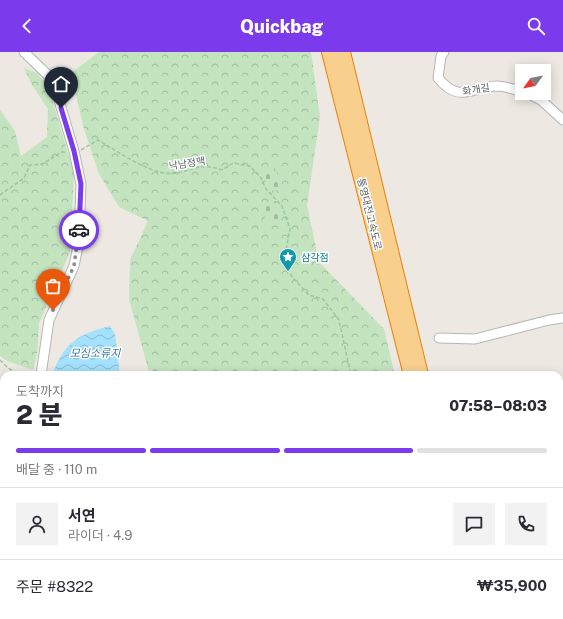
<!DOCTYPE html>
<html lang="ko">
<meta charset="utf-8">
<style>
:root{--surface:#fff;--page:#f2f2f3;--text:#2b2b33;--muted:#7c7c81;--line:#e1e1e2;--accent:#7c3aed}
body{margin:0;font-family:"Public Sans","Noto Sans KR",sans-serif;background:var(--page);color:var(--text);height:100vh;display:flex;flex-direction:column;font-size:15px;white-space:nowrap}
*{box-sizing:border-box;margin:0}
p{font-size:13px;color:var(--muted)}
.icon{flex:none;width:22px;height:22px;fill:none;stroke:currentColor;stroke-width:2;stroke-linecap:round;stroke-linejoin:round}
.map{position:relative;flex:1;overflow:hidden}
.side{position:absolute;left:0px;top:319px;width:563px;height:248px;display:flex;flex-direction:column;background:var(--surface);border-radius:12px 12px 0 0;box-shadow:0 2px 10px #0003}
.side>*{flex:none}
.needle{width:26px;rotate:237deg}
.tools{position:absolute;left:515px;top:12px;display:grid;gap:8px}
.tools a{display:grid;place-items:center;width:36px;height:36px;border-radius:0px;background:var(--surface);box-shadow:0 2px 10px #0003;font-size:20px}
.pin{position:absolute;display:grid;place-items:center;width:34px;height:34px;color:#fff;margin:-41px -17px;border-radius:50% 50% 50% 0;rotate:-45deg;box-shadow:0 0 4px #0007}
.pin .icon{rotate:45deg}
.courier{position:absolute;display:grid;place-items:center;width:40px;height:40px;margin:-20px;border:3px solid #7c3aed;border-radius:50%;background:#fff;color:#222;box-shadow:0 1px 5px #0007}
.headline em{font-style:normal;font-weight:800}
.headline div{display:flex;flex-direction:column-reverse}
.headline{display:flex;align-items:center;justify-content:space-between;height:68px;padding:0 16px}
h1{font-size:26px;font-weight:800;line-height:30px}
.bar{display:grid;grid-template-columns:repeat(4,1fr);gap:6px 4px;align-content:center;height:48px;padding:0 16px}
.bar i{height:5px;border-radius:3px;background:var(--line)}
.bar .on{background:var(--accent)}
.bar p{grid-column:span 4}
.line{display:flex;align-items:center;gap:10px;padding:0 16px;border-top:1px solid var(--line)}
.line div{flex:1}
.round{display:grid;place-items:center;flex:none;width:42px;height:42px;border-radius:0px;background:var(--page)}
header{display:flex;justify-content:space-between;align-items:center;height:52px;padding:0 16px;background:var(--accent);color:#fff;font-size:18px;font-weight:800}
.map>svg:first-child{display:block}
.grass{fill:url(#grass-dots)}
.forest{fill:url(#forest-crowns)}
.cemetery{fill:url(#cemetery-stones)}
.water{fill:url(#water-waves)}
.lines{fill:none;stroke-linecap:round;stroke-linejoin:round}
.minor-tunnel{stroke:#c8c6c2;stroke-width:9;stroke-dasharray:9 4.5;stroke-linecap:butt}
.minor-casing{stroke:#b3b6b9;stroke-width:11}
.highway-casing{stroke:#e68208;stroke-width:16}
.path{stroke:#9ac7a0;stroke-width:1.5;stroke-dasharray:4 2;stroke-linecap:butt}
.minor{stroke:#fff;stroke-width:9}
.highway{stroke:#f9cf8d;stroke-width:14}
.done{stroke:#8d8f8f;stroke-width:4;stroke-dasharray:0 7.2}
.route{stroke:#7c3aed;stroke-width:5}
.labels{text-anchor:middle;stroke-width:3;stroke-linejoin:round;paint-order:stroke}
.street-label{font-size:10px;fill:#5a5f62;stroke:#fff}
.culture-label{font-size:10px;fill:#0d838f;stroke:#fff;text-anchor:start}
.water-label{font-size:11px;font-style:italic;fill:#3c779b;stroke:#fff}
</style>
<header><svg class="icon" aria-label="back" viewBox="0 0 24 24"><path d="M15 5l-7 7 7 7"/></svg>Quickbag<svg class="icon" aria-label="search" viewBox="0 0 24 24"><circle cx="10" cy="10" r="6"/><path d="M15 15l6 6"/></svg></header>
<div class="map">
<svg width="563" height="567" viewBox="0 0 563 567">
<defs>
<pattern id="grass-dots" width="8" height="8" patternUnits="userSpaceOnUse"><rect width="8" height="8" fill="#c4e4bf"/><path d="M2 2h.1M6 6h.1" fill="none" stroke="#a2bc9f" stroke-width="1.8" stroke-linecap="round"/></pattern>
<pattern id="forest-crowns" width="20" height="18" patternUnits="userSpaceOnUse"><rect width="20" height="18" fill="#c4e4bf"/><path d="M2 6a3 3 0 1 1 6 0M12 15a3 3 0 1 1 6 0" fill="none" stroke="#a2bc9f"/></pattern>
<pattern id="cemetery-stones" width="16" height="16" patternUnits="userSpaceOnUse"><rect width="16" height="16" fill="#c4e4bf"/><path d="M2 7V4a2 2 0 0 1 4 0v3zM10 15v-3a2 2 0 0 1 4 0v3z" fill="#a2bc9f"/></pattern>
<pattern id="water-waves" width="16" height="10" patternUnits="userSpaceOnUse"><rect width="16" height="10" fill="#a3e1fc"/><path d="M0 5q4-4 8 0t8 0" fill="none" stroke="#88bacf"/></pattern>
</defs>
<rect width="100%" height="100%" fill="#ede9e2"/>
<!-- grass -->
<path class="grass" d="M 490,563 L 549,563 L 556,567 L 491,567 Z"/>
<!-- forest -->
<g class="forest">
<path d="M 99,0 L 311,0 L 320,65 L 307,153 L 319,210 L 384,277 L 395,323 L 184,323 L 181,320 L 149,320 L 129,247 L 130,208 L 148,169 L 119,155 L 99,122 L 84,77 L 71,21 Z"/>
<path d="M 24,16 L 37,21 L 48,34 L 74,121 L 70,200 L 39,271 L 37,302 L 33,318 L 7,309 L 0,304 L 0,58 L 15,79 L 21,104 L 47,85 L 48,57 L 32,33 Z"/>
<path d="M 4,386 L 4,459 L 0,459 L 0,391 Z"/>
<path d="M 228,563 L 289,563 L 277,567 L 217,567 Z"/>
</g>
<!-- cemetery -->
<g class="cemetery">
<path d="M 273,113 L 282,132 L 279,137 L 275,139 L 271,138 L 260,120 Z"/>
<path d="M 276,149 L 281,166 L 276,170 L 271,171 L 265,166 L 262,154 Z"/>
</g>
<!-- water -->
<path class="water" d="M 110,274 L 115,282 L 120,323 L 52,323 C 64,291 78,282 110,274 Z"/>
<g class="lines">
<!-- minor-tunnel -->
<path class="minor-tunnel" d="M 436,566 L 444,563"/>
<defs>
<g id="minor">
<path d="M 24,0 L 53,28 L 74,99 L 81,132 L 79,189 L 74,214 L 49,268 L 41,323"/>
<path d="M 444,0 L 441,4 L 438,26 C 460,52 469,35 497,34 C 505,34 514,38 522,39"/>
<path d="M 527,41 L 541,48 L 563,68"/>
<path d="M 439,286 L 475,287 L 549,268 L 563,266"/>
<path d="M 559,480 L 563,479"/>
<path d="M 0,533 L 4,536"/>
<path d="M 33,563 L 35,567"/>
</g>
<g id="highway">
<path d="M 329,0 L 411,323"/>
<path d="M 343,0 L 421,323"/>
<path d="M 559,562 L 563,564"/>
<path d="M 469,563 L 470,567"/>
<path d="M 482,563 L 483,567"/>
</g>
</defs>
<!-- minor casing -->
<use href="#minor" class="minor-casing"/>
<!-- highway casing -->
<use href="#highway" class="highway-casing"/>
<!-- path -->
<g class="path">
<path d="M 81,98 L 98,88 C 115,98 146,119 165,121 C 188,124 195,108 222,118 L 233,111 L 250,114 L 261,126 L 266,137 L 282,154 L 290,177 L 284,209 L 292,225 L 309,243 L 323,247 L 339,268 L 351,323"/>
<path d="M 0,143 L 24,126 L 30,113 L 42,112 L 62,100 L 65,100"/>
<path d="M 0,308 L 8,316 L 21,323"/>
<path d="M 409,563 L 410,567"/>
<path d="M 433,567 L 436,566"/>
</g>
<!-- minor -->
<use href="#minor" class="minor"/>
<!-- highway -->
<use href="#highway" class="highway"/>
</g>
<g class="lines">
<!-- done -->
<path class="done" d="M 53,258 L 74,214 L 79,178"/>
<!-- route -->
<path class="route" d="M 61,56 L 74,99 L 81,132 L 79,178"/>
</g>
<!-- icons -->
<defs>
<symbol id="sight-pin" viewBox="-11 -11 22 30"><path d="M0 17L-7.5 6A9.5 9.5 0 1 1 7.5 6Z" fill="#0f9aa8" stroke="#fff"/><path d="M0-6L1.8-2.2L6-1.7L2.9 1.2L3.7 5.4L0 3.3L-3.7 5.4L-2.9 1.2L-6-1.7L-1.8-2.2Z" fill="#fff"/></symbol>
</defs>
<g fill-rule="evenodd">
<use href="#sight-pin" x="278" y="195" width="20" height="27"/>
</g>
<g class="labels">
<!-- street labels -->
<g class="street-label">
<text transform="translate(476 37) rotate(-10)" y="4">화개길</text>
<text transform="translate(187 111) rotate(-9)" y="4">낙남정맥</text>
<text transform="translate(370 162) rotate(76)" y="4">통영대전고속도로</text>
</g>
<!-- culture labels -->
<g class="culture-label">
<text x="301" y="209">삼각점</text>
</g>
<!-- water labels -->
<g class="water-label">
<text x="95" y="305">모심소류지</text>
</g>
</g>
</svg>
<div class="tools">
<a><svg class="needle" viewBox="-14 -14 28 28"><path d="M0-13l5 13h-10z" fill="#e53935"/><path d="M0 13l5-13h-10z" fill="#7c7c81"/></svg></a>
</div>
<div class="pin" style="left:53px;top:258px;background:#ea580c"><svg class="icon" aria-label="bag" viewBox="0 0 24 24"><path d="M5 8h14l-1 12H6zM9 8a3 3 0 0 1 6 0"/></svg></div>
<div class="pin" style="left:61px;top:56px;background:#1f2937"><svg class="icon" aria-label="home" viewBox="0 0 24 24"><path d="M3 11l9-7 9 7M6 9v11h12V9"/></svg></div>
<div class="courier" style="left:79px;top:178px"><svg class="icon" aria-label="car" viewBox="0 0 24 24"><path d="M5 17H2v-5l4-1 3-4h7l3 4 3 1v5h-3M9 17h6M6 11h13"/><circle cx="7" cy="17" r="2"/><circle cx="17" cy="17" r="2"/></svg></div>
<section class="side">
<div class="headline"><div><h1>2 분</h1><p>도착까지</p></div><em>07:58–08:03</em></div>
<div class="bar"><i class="on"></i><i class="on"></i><i class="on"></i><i></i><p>배달 중 · 110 m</p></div>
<div class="line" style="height:72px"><a class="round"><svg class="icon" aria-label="person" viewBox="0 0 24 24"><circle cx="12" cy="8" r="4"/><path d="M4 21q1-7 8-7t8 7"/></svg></a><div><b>서연</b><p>라이더 · 4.9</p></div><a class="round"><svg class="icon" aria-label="chat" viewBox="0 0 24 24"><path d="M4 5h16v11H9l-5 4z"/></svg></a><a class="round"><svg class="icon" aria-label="phone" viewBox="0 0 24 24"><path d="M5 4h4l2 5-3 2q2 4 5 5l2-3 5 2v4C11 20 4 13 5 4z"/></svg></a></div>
<div class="line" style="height:52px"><div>주문 #8322</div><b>₩35,900</b></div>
</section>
</div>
